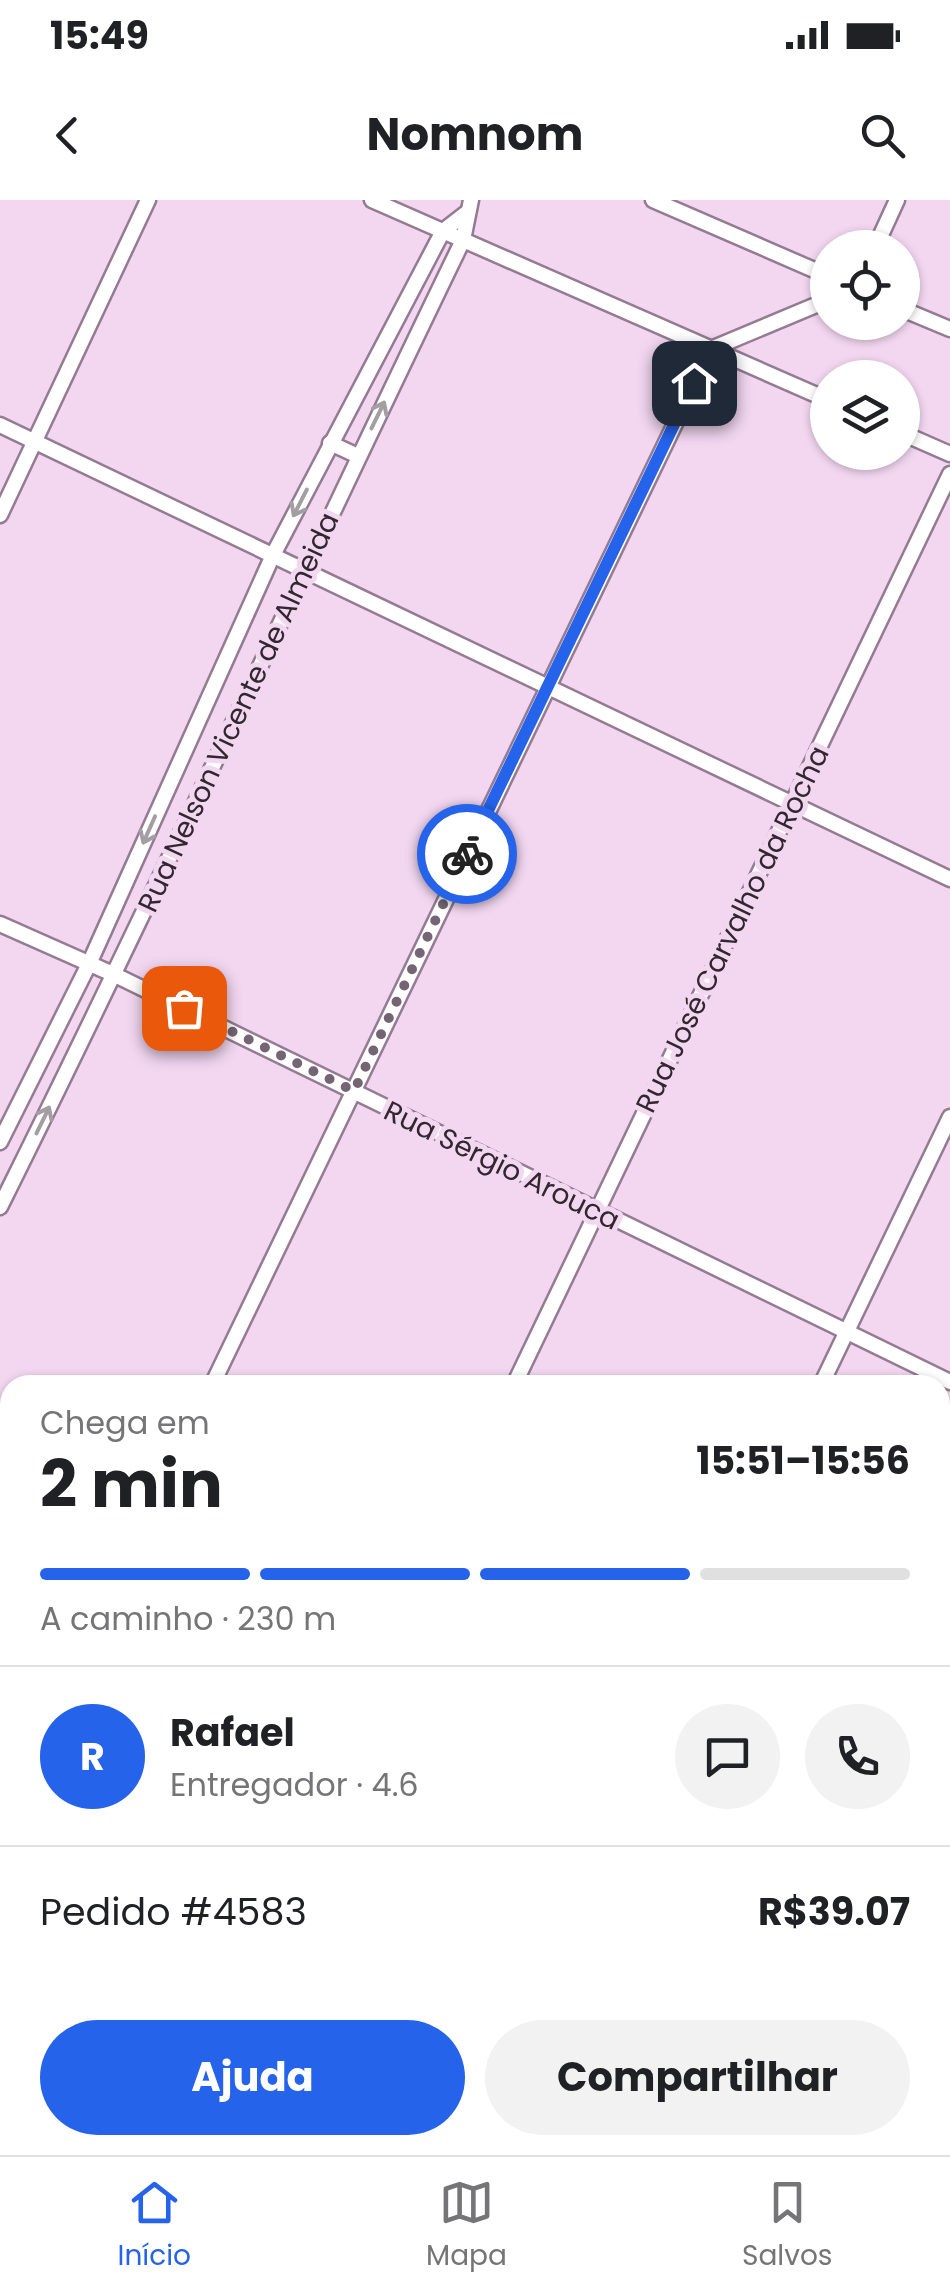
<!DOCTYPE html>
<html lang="pt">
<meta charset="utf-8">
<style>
:root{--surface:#fff;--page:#f2f2f2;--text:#202124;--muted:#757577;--line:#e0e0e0;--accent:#2563eb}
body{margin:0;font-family:Poppins,sans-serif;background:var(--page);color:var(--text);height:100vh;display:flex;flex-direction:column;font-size:38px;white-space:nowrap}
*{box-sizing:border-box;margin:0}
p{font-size:32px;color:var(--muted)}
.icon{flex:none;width:55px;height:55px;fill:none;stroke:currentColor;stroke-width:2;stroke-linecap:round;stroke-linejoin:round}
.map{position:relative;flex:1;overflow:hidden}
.details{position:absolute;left:0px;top:1175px;width:950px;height:780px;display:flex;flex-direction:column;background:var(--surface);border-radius:30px 30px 0 0;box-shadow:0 2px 8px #0004}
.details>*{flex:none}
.fabs{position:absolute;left:810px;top:30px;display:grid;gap:20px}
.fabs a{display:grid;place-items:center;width:110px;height:110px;border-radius:50%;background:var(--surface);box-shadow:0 2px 8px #0004;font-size:50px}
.pin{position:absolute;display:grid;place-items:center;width:85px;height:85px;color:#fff;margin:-42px;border-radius:20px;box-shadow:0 5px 15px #0006}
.courier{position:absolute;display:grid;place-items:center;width:100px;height:100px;margin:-50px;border:8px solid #2563eb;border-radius:50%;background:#fff;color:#222;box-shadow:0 2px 12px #0007}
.head em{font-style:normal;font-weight:700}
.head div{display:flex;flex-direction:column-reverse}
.head{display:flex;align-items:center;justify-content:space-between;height:170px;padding:0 40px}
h1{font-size:65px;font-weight:700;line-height:75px}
.bar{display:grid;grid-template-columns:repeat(4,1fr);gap:15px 10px;align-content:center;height:120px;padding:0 40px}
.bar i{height:12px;border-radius:8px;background:var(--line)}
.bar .current{background:var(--accent)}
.bar p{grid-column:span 4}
.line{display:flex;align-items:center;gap:25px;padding:0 40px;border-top:2px solid var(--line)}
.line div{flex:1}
.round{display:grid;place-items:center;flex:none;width:105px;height:105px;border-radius:52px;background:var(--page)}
.button{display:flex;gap:20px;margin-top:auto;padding:20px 40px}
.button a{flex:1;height:115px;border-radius:60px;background:var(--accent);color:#fff;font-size:40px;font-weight:700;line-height:115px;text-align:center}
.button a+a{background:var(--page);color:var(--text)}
.status{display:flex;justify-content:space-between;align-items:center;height:70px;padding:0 50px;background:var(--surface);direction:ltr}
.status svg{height:28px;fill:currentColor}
header{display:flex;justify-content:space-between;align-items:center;height:130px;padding:0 40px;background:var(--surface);font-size:45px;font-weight:700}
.menu{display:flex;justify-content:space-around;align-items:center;height:140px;border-top:2px solid var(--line);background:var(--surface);font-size:28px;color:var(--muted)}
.menu a{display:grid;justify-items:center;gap:5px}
.menu .current{color:var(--accent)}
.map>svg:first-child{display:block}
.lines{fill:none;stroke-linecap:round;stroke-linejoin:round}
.street-casing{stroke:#947b93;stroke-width:19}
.street{stroke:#fff;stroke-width:14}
.oneway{stroke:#a29ea2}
.done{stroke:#756574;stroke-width:10;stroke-dasharray:0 18}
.route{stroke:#2563eb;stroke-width:12}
.labels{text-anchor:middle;stroke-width:10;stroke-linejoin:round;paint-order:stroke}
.street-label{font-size:28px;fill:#312730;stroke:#f3d7f1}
</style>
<div class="status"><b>15:49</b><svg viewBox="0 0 49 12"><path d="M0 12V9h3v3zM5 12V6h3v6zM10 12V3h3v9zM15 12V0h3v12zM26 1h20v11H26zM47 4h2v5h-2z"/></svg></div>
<header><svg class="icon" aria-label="back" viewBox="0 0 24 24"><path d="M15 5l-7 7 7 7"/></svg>Nomnom<svg class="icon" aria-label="search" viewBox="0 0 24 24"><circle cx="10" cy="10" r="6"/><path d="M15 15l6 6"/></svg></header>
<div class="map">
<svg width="950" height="1955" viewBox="0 0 950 1955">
<rect width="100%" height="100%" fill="#f3d7f1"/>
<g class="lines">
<defs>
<g id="street">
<path d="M 372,0 L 828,200"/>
<path d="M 653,0 L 828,76"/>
<path d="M 875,48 L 897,0"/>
<path d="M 902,109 L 950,129"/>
<path d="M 711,149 L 828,100"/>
<path d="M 0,225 L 950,679"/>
<path d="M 902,233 L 950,254"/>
<path d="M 330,243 L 358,256"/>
<path d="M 0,315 L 148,0"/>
<path d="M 0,724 L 115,775 L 950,1182"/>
<path d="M 0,942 L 89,764 L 273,355 L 443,31 L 465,14"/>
<path d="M 0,1007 C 159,687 307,362 463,40 L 471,0"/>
<path d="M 212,1185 L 711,149"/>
<path d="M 514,1185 L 950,274"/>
<path d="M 821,1185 L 950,917"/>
<path d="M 0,1274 L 10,1279"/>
<path d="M 0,1315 L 10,1294"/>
<path d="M 940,1503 L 950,1482"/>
<path d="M 0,1539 L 10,1544"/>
<path d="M 940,1576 L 950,1555"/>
<path d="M 0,1625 L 10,1604"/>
<path d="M 940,1723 L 950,1728"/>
<path d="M 0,1811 L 10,1816"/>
<path d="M 940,1918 L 950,1932"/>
<path d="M 274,1945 L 294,1955"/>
<path d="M 146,1955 L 151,1945"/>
<path d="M 450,1955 L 455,1945"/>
<path d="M 726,1955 L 731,1945"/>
<path d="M 761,1955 L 765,1945"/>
</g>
</defs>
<!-- street casing -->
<use href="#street" class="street-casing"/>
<!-- street -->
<use href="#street" class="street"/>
</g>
<!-- one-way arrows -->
<defs><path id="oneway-shaft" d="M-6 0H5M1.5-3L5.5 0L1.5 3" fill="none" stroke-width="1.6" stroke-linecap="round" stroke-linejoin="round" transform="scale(2.5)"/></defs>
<g class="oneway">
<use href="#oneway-shaft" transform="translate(378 215) rotate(-64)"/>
<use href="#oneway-shaft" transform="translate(300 303) rotate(117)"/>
<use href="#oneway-shaft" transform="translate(149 630) rotate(114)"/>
<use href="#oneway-shaft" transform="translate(43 920) rotate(-64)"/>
</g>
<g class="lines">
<!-- done -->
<path class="done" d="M 184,808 L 354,891 L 467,654"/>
<!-- route -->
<path class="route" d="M 467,654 L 694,183"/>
</g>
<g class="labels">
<!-- street labels -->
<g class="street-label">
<text transform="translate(238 512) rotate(-65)" y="10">Rua Nelson Vicente de Almeida</text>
<text transform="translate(732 729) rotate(-64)" y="10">Rua José Carvalho da Rocha</text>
<text transform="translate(502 965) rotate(26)" y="10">Rua Sérgio Arouca</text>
</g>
</g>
</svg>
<div class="fabs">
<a><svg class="icon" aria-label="locate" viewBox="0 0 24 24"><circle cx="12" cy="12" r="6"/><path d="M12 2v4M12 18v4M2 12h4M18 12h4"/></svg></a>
<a><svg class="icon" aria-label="layers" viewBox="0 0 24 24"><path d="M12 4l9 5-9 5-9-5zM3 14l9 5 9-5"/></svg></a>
</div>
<div class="pin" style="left:184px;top:808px;background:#ea580c"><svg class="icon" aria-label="bag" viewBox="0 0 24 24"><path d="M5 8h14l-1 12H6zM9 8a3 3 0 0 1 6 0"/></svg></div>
<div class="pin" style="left:694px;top:183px;background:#1f2937"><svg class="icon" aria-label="home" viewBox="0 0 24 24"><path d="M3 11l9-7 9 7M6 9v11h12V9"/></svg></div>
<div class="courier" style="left:467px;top:654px"><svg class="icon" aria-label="bike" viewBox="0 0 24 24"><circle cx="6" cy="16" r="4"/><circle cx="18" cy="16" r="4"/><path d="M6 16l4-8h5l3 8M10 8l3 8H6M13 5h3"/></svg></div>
<section class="details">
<div class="head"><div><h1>2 min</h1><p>Chega em</p></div><em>15:51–15:56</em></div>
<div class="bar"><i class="current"></i><i class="current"></i><i class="current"></i><i></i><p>A caminho · 230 m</p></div>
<div class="line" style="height:180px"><b class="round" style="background:var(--accent);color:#fff">R</b><div><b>Rafael</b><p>Entregador · 4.6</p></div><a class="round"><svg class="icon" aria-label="chat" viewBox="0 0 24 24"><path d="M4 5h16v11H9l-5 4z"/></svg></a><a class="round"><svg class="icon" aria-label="phone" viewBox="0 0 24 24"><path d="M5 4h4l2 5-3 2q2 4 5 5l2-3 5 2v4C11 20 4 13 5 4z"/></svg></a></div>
<div class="line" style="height:130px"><div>Pedido #4583</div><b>R$39.07</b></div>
<div class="button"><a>Ajuda</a><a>Compartilhar</a></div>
</section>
</div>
<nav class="menu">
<a class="current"><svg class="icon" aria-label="home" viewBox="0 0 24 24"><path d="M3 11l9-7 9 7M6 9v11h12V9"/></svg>Início</a>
<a><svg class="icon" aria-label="map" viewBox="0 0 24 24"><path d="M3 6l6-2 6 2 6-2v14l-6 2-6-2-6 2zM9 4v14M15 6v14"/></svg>Mapa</a>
<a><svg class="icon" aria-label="saved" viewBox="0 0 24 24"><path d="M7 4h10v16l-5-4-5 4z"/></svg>Salvos</a>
</nav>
